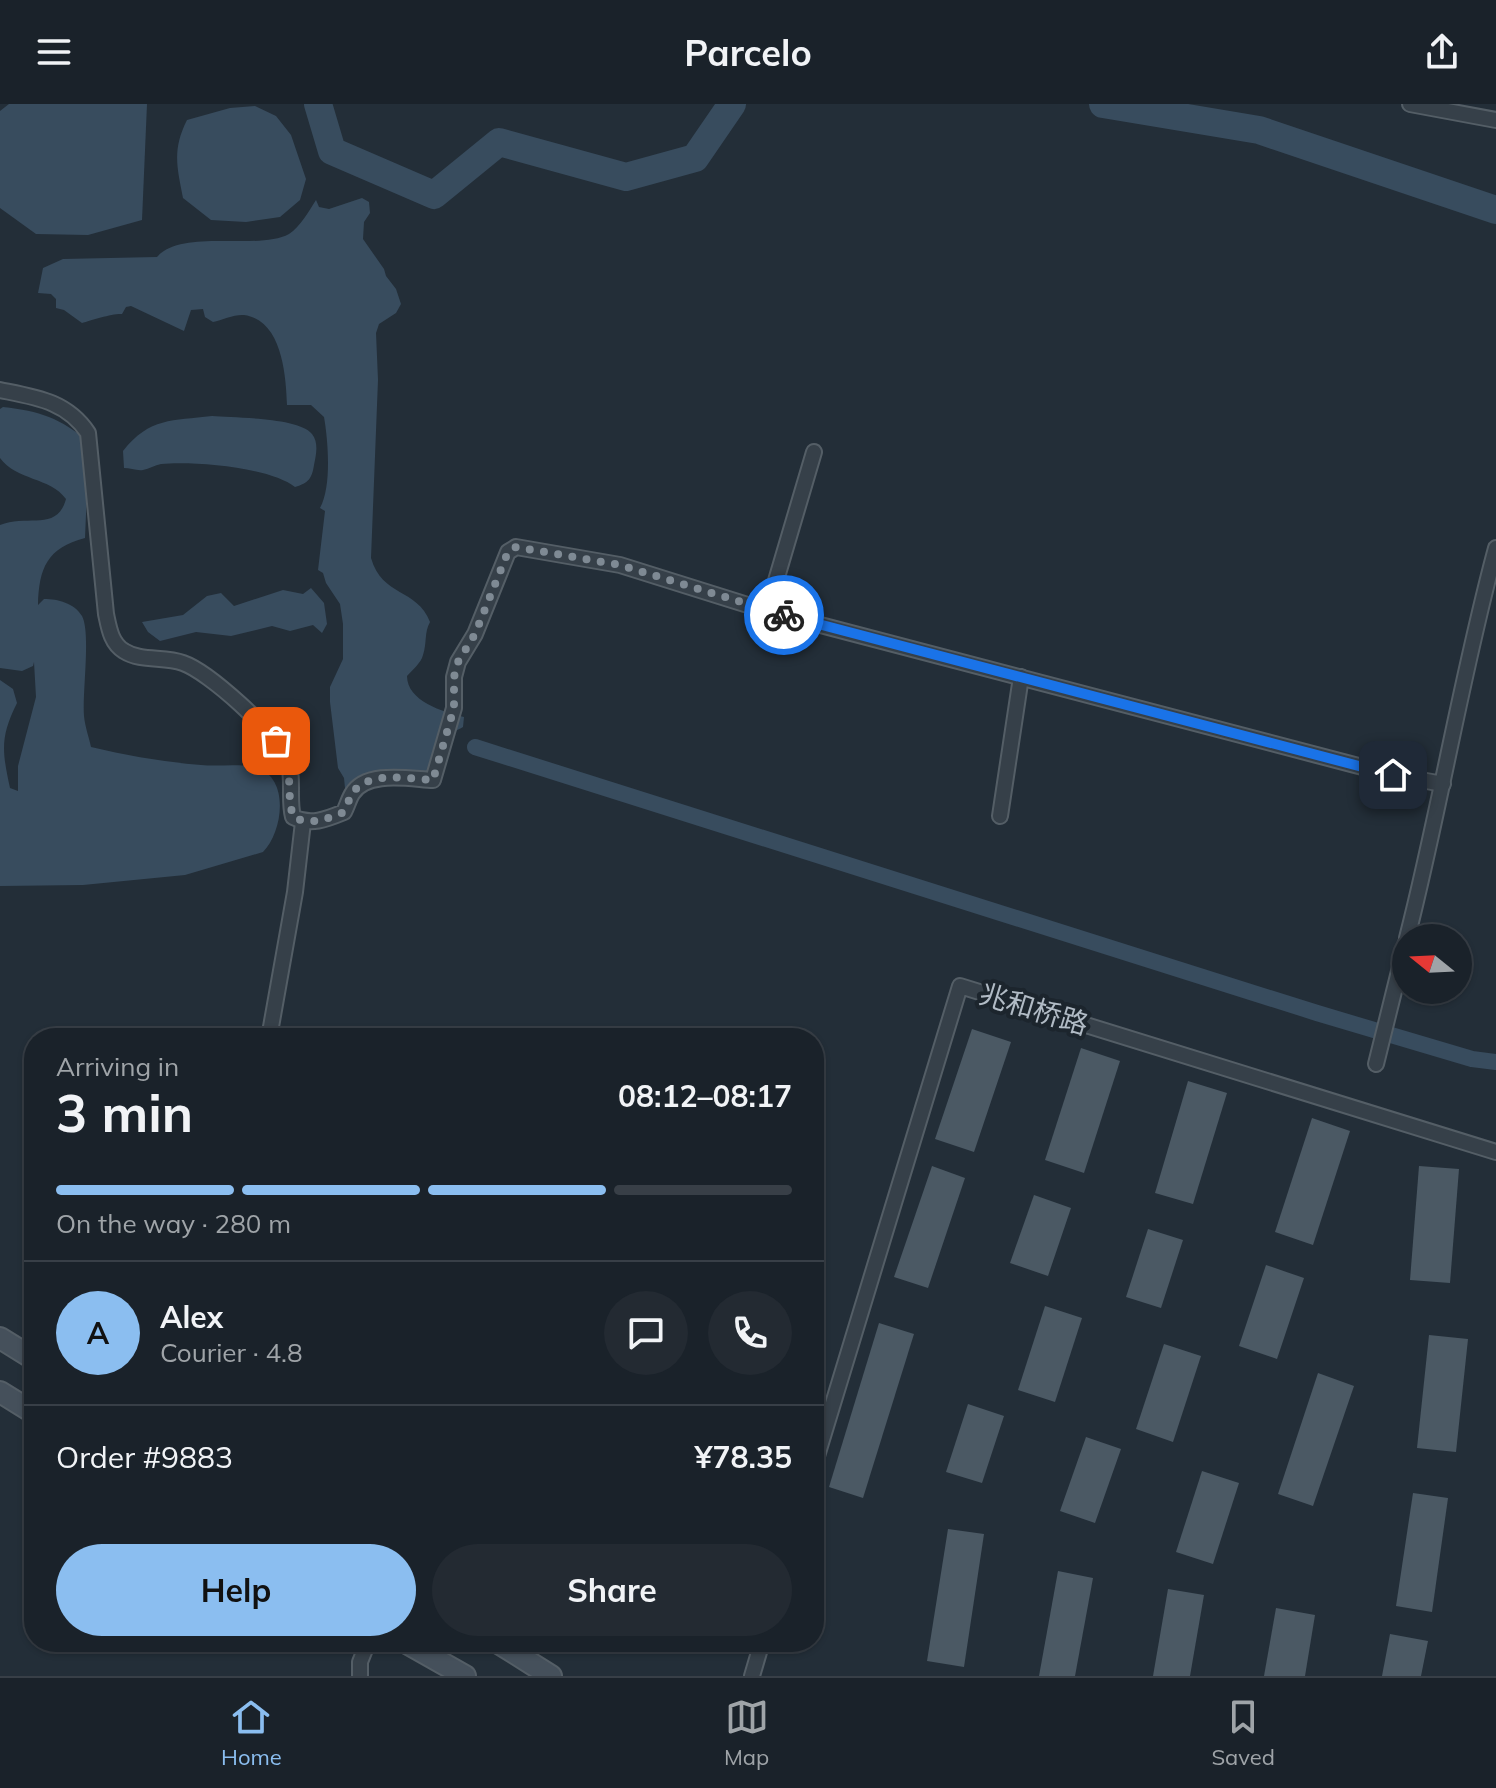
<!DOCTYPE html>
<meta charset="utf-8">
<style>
:root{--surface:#1a222a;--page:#232a32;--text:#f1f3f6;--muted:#9fa4a8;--line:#383f47;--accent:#8bbef0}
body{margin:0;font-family:Mulish,"Noto Sans SC",sans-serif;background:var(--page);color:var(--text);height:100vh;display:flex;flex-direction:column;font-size:30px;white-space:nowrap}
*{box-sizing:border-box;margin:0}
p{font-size:26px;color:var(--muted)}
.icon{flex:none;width:44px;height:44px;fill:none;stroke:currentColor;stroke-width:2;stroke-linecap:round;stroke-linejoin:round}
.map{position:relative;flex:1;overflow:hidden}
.details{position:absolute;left:24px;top:924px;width:800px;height:624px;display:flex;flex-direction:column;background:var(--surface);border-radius:32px;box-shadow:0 2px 6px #0004,0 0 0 2px var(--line)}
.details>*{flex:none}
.needle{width:52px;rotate:288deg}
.fabs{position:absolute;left:1392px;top:820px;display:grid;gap:16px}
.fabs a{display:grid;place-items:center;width:80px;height:80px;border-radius:50%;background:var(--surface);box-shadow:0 2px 6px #0004,0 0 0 2px var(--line);font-size:40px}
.pin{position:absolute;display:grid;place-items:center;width:68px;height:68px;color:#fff;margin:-34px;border-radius:16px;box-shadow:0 4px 12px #0006}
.courier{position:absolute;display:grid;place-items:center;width:80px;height:80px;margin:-40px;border:6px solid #1a73e8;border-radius:50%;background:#fff;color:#222;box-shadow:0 2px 10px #0007}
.head em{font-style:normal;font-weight:700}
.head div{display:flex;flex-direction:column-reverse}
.head{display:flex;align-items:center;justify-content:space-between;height:136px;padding:0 32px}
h1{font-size:52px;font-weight:700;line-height:60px}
.bar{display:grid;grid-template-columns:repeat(4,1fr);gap:12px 8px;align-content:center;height:96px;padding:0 32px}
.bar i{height:10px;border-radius:6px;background:var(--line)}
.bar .current{background:var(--accent)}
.bar p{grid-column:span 4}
.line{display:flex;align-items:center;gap:20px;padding:0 32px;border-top:2px solid var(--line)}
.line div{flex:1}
.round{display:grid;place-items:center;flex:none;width:84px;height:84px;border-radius:42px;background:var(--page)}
.cta{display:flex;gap:16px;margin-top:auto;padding:16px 32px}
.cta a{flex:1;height:92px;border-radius:48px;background:var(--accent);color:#111;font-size:32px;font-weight:700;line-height:92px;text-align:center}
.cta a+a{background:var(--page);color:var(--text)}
header{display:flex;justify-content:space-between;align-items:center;height:104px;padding:0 32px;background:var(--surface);font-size:36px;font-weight:700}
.menu{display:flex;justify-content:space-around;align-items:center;height:112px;border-top:2px solid var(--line);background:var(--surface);font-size:22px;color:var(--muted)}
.menu a{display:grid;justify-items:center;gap:4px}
.menu .current{color:var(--accent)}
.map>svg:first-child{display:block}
.water{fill:#384c5e}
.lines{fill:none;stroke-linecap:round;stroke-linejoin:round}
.canal{stroke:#384c5e;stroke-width:16}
.river{stroke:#384c5e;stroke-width:28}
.building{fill:#4b5964}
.street-casing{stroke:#545e66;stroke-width:18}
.secondary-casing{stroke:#545e66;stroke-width:24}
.street{stroke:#364049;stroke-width:14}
.secondary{stroke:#45505b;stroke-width:20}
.done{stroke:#7f8a94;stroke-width:8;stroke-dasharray:0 14.4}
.route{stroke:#1a73e8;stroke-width:10}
.labels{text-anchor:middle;stroke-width:8;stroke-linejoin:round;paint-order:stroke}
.street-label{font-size:28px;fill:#b1bbc5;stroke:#1c252d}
</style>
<header><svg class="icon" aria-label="menu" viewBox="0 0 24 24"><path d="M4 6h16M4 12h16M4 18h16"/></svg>Parcelo<svg class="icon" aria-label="share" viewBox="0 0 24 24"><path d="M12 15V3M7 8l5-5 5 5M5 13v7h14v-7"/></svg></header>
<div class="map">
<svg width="1496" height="1572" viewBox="0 0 1496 1572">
<rect width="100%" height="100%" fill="#232e38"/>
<!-- water -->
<g class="water">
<path d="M 9,0 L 147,0 L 142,116 L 88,131 L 36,130 L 0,104 L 0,7 Z"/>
<path d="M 255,2 L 276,12 L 291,31 L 306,75 L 300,96 L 280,113 L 246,118 L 211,116 L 183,94 C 177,63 172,46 187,16 L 230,4 Z"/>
<path d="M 362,94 L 369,98 L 370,109 L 364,118 L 363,135 L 384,165 L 386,172 L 396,185 L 401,200 L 396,209 L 379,220 L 376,229 L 378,276 L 371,454 C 382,493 417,484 430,518 C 424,529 427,539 423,551 C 421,559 413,565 407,572 C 407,597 443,608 464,613 L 463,623 C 452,629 437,636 433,649 C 431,657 432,661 427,668 L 403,668 L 370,673 L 363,688 L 345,684 L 344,674 L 338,664 L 330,598 L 330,583 L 343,555 L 343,520 L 340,500 L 326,479 L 323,469 L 318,466 L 325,407 L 320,404 C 332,382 328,336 324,313 L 311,301 L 287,301 C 286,271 282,216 244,211 C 235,210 222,216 213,218 L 205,213 L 203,205 L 191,206 L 184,227 L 131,202 L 126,203 L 122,210 C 114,209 91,216 82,219 L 64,206 L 56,204 L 56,195 L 51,190 L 38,189 L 43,164 L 63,155 L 157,153 C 182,124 258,147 289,130 C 300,123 309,107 316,96 L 319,103 L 329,105 Z"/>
<path d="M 3,303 C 40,307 60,314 89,338 L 85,434 C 47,444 39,464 38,501 L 44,495 C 58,495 74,499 82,512 C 91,529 82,589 84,612 C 85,623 89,633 91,643 C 127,652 164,658 201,661 C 218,663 241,659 257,664 C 290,674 283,728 263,748 L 185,771 L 83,781 L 0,782 L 0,576 L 13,585 L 17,599 C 0,633 2,647 10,684 L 18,687 L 18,662 L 36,593 L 34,558 L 33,562 L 22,567 L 0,564 L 0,421 C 28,410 57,428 66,395 C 50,373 17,377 0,354 L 0,305 Z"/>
<path d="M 212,312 C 233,314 299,313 312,330 C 319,339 316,351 314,361 C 312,374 309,379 295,383 C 270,363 193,357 161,360 C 155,361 149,365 143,366 C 137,367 130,364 124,364 L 123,347 C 150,313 172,317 212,312 Z"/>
<path d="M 311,484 L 324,499 L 327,520 L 322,529 L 313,521 L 290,527 L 272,522 L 231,532 L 196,528 L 160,537 L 148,528 L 142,518 L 183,511 L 207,492 L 221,489 L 234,502 L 283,486 L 303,490 Z"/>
</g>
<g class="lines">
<!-- canal -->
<path class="canal" d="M 475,643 L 1317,909 L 1472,955 L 1496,958"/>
<!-- river -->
<g class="river">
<path d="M 318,0 L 332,47 L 434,91 L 499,38 L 626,73 L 695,54 L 732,0"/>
<path d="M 1103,0 L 1259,26 L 1496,106"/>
</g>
</g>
<!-- building -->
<g class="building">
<path d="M 972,925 L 1011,938 L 974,1048 L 935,1035 Z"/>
<path d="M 1081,944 L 1120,957 L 1084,1069 L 1045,1056 Z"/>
<path d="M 1188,977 L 1227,989 L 1193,1100 L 1155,1089 Z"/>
<path d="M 1312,1014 L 1350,1027 L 1313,1141 L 1275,1128 Z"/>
<path d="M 932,1062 L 965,1074 L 928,1184 L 894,1173 Z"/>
<path d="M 1419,1062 L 1459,1065 L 1450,1179 L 1410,1176 Z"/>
<path d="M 1034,1091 L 1071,1104 L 1048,1172 L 1010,1159 Z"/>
<path d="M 1148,1125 L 1183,1136 L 1161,1204 L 1126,1193 Z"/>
<path d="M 1266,1161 L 1304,1174 L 1277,1255 L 1239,1242 Z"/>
<path d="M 1045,1202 L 1082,1214 L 1055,1298 L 1018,1286 Z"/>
<path d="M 879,1219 L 914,1230 L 863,1394 L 829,1383 Z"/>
<path d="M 1429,1231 L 1468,1235 L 1456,1348 L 1417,1344 Z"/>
<path d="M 1164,1240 L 1201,1252 L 1173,1338 L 1136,1325 Z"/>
<path d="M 1318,1269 L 1354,1282 L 1313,1402 L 1278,1390 Z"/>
<path d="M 968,1300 L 1004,1312 L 982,1379 L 946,1368 Z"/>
<path d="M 1086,1333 L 1121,1345 L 1095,1419 L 1060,1407 Z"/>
<path d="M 1202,1367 L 1239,1379 L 1213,1460 L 1176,1448 Z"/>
<path d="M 1413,1389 L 1448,1394 L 1432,1508 L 1396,1502 Z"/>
<path d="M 948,1425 L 984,1430 L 964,1563 L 927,1557 Z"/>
<path d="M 1058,1467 L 1093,1474 L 1075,1572 L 1039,1572 Z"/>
<path d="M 1168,1485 L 1204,1491 L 1190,1572 L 1153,1572 Z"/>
<path d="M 1276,1504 L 1315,1511 L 1305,1572 L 1264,1572 Z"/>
<path d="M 1390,1530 L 1428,1537 L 1421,1572 L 1382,1572 Z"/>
</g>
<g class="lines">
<defs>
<g id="street">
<path d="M 1410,0 L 1496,16"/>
<path d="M 0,286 C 35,293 67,297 88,329 L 106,510 C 109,524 111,539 124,547 C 141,558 164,552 183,559 C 209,568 275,628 286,653 C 295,672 288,694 293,713 C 311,722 327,715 344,708 C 347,702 349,695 352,690 C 366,666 410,675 433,676 L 454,604 L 454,573 L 458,558 L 475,530 L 508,448 L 516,443 L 620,461 L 767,507 L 1393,671 L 1443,680"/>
<path d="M 767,507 L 814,348"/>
<path d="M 1000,712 L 1021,573"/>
<path d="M 1407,834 C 1440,705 1461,573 1496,444"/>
<path d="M 269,934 L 295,788 L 303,718"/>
<path d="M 1376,960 L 1406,839"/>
<path d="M 814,1362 L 960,882 L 1496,1048"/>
<path d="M 360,1572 L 360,1558 L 368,1538"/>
<path d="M 752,1572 L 762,1538"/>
</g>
<g id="secondary">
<path d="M 0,1234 L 34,1255"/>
<path d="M 0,1288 L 34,1309"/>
<path d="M 405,1538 L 465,1572"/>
<path d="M 497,1538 L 551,1572"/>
</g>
</defs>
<!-- street casing -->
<use href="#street" class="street-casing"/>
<!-- secondary casing -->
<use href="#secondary" class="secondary-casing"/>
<!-- street -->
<use href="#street" class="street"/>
<!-- secondary -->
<use href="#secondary" class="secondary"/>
</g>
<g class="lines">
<!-- done -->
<path class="done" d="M 276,637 C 296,669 285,682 293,713 C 311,722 327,715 344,708 C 347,702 349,695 352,690 C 366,666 410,675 433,676 L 454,604 L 454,573 L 458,558 L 475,530 L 508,448 L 516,443 L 620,461 L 784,511"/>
<!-- route -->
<path class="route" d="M 784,511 L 1393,671"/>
</g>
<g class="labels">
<!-- street labels -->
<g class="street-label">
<text transform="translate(1034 905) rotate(17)" y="10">兆和桥路</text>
</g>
</g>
</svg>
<div class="fabs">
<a><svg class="needle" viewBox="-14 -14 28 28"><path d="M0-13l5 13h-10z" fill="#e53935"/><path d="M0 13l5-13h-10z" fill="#9fa4a8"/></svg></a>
</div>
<div class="pin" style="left:276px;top:637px;background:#ea580c"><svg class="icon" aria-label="bag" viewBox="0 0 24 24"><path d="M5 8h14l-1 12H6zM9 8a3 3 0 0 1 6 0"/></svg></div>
<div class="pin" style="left:1393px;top:671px;background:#1f2937"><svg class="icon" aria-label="home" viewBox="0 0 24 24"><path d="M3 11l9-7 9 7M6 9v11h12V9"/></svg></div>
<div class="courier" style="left:784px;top:511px"><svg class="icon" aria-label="bike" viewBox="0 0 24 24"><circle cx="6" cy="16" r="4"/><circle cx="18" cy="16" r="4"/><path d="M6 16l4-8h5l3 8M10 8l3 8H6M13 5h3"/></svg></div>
<section class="details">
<div class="head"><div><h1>3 min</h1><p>Arriving in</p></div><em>08:12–08:17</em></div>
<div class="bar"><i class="current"></i><i class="current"></i><i class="current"></i><i></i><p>On the way · 280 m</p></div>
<div class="line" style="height:144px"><b class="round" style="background:var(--accent);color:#111">A</b><div><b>Alex</b><p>Courier · 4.8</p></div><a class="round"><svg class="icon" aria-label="chat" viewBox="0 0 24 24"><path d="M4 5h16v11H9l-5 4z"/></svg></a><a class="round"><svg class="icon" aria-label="phone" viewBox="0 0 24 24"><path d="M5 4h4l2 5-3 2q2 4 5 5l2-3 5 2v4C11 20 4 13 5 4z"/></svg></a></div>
<div class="line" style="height:104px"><div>Order #9883</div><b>¥78.35</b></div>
<div class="cta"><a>Help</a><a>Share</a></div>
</section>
</div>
<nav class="menu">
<a class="current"><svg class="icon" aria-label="home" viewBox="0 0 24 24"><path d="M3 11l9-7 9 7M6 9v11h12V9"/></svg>Home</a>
<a><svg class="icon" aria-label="map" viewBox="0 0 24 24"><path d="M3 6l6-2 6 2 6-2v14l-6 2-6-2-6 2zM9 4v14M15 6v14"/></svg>Map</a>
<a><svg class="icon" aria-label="saved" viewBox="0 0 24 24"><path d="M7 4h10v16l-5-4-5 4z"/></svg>Saved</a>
</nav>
